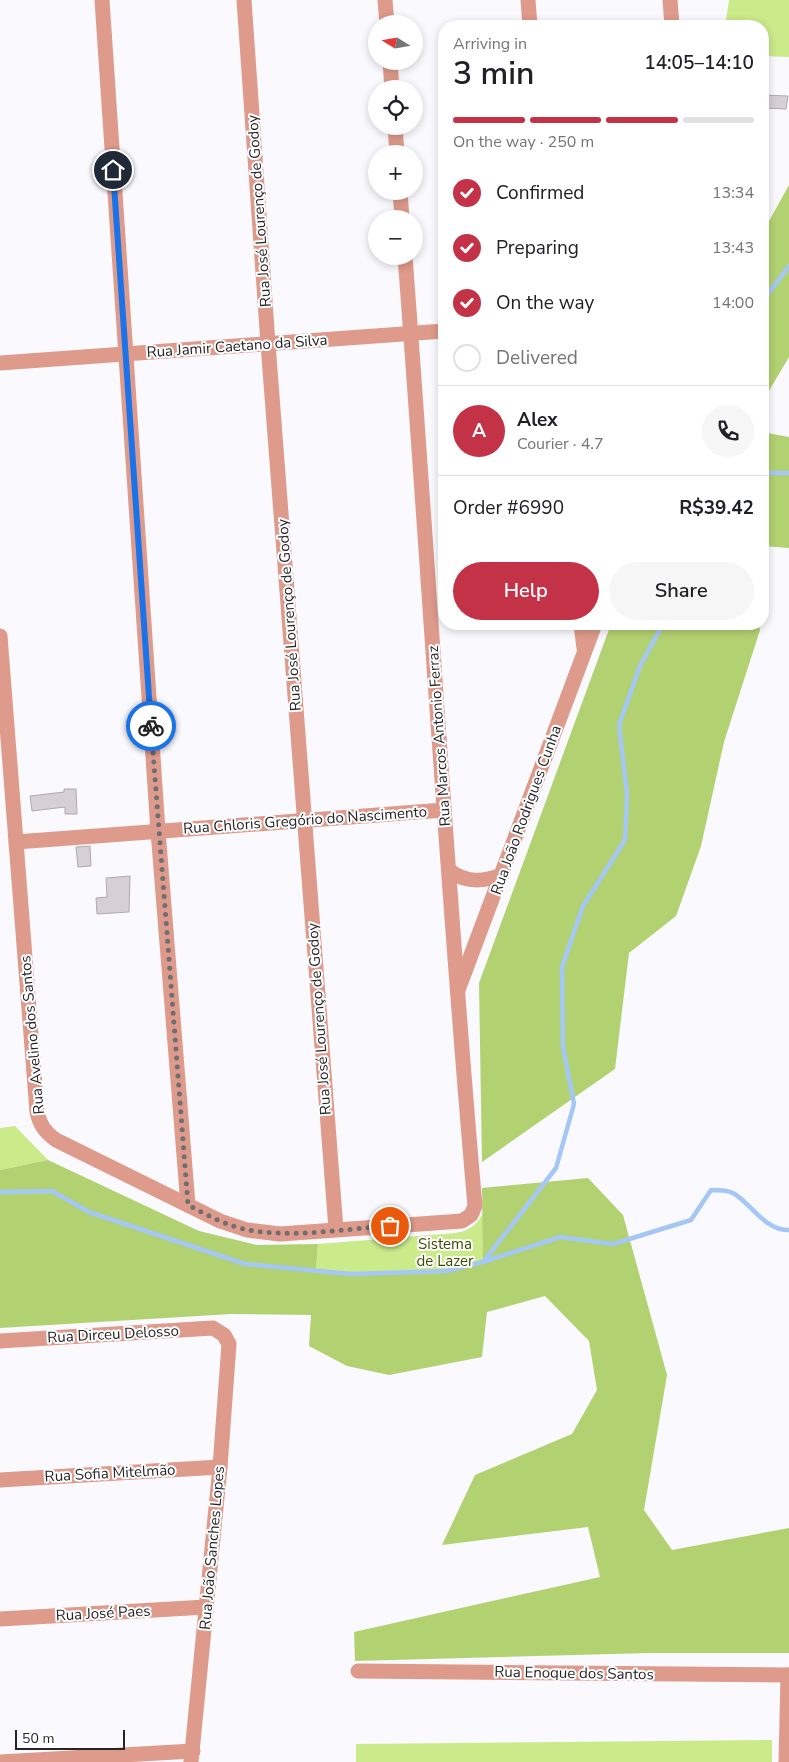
<!DOCTYPE html>
<meta charset="utf-8">
<style>
:root{--surface:#fff;--page:#f6f6f6;--text:#202124;--muted:#757577;--line:#e0e0e0;--accent:#c33246}
body{margin:0;font-family:"Nunito Sans",sans-serif;background:var(--page);color:var(--text);height:100vh;display:flex;flex-direction:column;font-size:19px;white-space:nowrap}
*{box-sizing:border-box;margin:0}
p{font-size:16px;color:var(--muted)}
.icon{flex:none;width:28px;height:28px;fill:none;stroke:currentColor;stroke-width:2;stroke-linecap:round;stroke-linejoin:round}
.map{position:relative;flex:1;overflow:hidden}
.details{position:absolute;left:438px;top:20px;width:331px;height:610px;display:flex;flex-direction:column;background:var(--surface);border-radius:20px;box-shadow:0 2px 8px #0003}
.details>*{flex:none}
.needle{width:32px;rotate:281deg}
.fabs{position:absolute;left:368px;top:15px;display:grid;gap:10px}
.fabs a{display:grid;place-items:center;width:55px;height:55px;border-radius:50%;background:var(--surface);box-shadow:0 2px 8px #0003;font-size:25px}
.scale{position:absolute;left:15px;bottom:12px;width:110px;box-sizing:border-box;padding-left:5px;border:2px solid #252528;border-top:0;font-size:14px;line-height:18px;white-space:nowrap;color:#252528;-webkit-text-stroke:4px #fff;paint-order:stroke}
.pin{position:absolute;display:grid;place-items:center;width:42px;height:42px;color:#fff;margin:-21px;border:2px solid #fff;border-radius:50%;box-shadow:0 1px 5px #0007}
.courier{position:absolute;display:grid;place-items:center;width:50px;height:50px;margin:-25px;border:4px solid #1a73e8;border-radius:50%;background:#fff;color:#222;box-shadow:0 1px 6px #0007}
.headline em{font-style:normal;font-weight:600}
.headline div{display:flex;flex-direction:column-reverse}
.headline{display:flex;align-items:center;justify-content:space-between;height:85px;padding:0 15px}
h1{font-size:32px;font-weight:600;line-height:38px}
.bar{display:grid;grid-template-columns:repeat(4,1fr);gap:8px 5px;align-content:center;height:60px;padding:0 15px}
.bar i{height:6px;border-radius:4px;background:var(--line)}
.bar .on{background:var(--accent)}
.bar p{grid-column:span 4}
.line{display:flex;align-items:center;gap:12px;padding:0 15px;border-top:1px solid var(--line)}
.line div{flex:1}
.round{display:grid;place-items:center;flex:none;width:52px;height:52px;border-radius:26px;background:var(--page)}
ol{padding:0 15px;list-style:none}
li{display:flex;align-items:center;gap:15px;height:55px}
li p{margin-inline-start:auto}
li .icon{padding:5px;border-radius:50%;background:var(--accent);color:#fff;stroke-width:4}
li:last-child{color:var(--muted)}
li i{width:28px;height:28px;border:2px solid var(--line);border-radius:50%}
.primary-button{display:flex;gap:10px;margin-top:auto;padding:10px 15px}
.primary-button a{flex:1;height:58px;border-radius:30px;background:var(--accent);color:#fff;font-size:20px;font-weight:600;line-height:58px;text-align:center}
.primary-button a+a{background:var(--page);color:var(--text)}
.map>svg:first-child{display:block}
.green{fill:#cbea8a}
.forest{fill:#b2d171}
.lines{fill:none;stroke-linecap:round;stroke-linejoin:round}
.stream{stroke:#a5c7f6;stroke-width:4.5}
.building{fill:#d6d0d6;stroke:#b0aab0}
.street{stroke:#de9a8a;stroke-width:15}
.done{stroke:#6f6f73;stroke-width:5;stroke-dasharray:0 9}
.route{stroke:#1a73e8;stroke-width:6}
.labels{text-anchor:middle;stroke-width:4;stroke-linejoin:round;paint-order:stroke}
.street-label{font-size:15px;fill:#252528;stroke:#fff}
.park-label{font-size:15px;fill:#3a4c01;stroke:#fff}
</style>
<div class="map">
<svg width="789" height="1762" viewBox="0 0 789 1762">
<rect width="100%" height="100%" fill="#f9f9fe"/>
<!-- green -->
<g class="green">
<path d="M 729,0 L 789,0 L 789,57 L 763,56 L 762,26 L 725,26 Z"/>
<path d="M 15,1126 L 48,1160 L 0,1170 L 0,1128 Z"/>
<path d="M 483,1213 L 483,1262 C 429,1276 372,1276 316,1269 L 318,1244 L 456,1233 C 470,1230 476,1226 483,1213 Z"/>
<path d="M 772,1740 L 772,1762 L 356,1762 L 356,1744 Z"/>
</g>
<!-- forest -->
<g class="forest">
<path d="M 789,185 L 789,357 L 763,401 L 763,232 Z"/>
<path d="M 762,432 L 789,437 L 789,548 L 763,546 Z"/>
<path d="M 611,624 L 759,624 L 760,630 L 724,742 L 701,846 L 676,916 L 629,953 L 615,1069 L 482,1162 L 479,983 Z"/>
<path d="M 48,1160 L 199,1231 L 257,1245 L 318,1244 L 316,1269 C 371,1277 430,1276 483,1262 L 482,1188 L 588,1178 L 623,1215 L 667,1375 L 644,1510 L 672,1550 L 789,1528 L 789,1653 L 651,1653 L 355,1661 L 354,1632 L 600,1577 L 588,1527 L 442,1545 L 475,1475 L 572,1434 L 597,1390 L 589,1341 L 545,1296 L 487,1312 L 482,1357 L 389,1375 L 347,1366 L 309,1346 L 311,1315 L 231,1314 L 0,1328 L 0,1170 Z"/>
</g>
<g class="lines">
<!-- stream -->
<g class="stream">
<path d="M 762,302 L 789,266"/>
<path d="M 762,473 L 789,473"/>
<path d="M 0,1192 L 52,1191 L 89,1212 L 245,1264 L 351,1274 L 447,1271 L 483,1262 L 560,1237 L 613,1244 L 691,1220 L 711,1190 C 717,1190 725,1190 730,1192 C 746,1196 764,1232 789,1230"/>
<path d="M 484,1261 L 556,1168 L 574,1104 L 563,1047 L 562,967 L 583,906 L 625,840 L 627,794 L 619,725 L 640,666 L 663,624"/>
</g>
</g>
<!-- building -->
<g class="building">
<path d="M 762,95 L 788,96 L 786,109 L 762,108 Z"/>
<path d="M 64,789 L 76,789 L 77,814 L 65,814 L 65,807 L 32,811 L 30,796 L 64,792 Z"/>
<path d="M 90,846 L 91,866 L 78,867 L 76,847 Z"/>
<path d="M 130,876 L 129,912 L 97,914 L 96,898 L 107,897 L 106,878 Z"/>
</g>
<g class="lines">
<!-- street -->
<g class="street">
<path d="M 102,0 L 158,831 L 188,1205"/>
<path d="M 244,0 L 268,344 L 336,1229"/>
<path d="M 385,0 L 387,24"/>
<path d="M 528,0 L 530,26"/>
<path d="M 670,0 L 672,26"/>
<path d="M 390,61 L 392,89"/>
<path d="M 395,126 L 397,154"/>
<path d="M 400,191 L 402,219"/>
<path d="M 0,363 L 444,331"/>
<path d="M 581,624 L 584,648"/>
<path d="M 0,636 L 37,1112 C 40,1125 45,1132 56,1140 L 220,1221 L 247,1230 L 280,1234 L 462,1221 L 471,1215 L 475,1206 C 447,890 429,573 405,256"/>
<path d="M 16,842 L 444,810"/>
<path d="M 450,871 C 466,883 483,882 502,875"/>
<path d="M 458,990 L 595,624"/>
<path d="M 0,1341 L 213,1328 L 224,1335 L 229,1344 L 220,1467 L 191,1762"/>
<path d="M 0,1480 L 220,1467"/>
<path d="M 0,1619 L 206,1607"/>
<path d="M 358,1671 L 789,1675"/>
<path d="M 0,1762 L 193,1751"/>
<path d="M 786,1762 L 788,1675"/>
</g>
</g>
<g class="lines">
<!-- done -->
<path class="done" d="M 151,726 L 188,1205 C 207,1215 227,1226 248,1230 C 294,1238 344,1229 390,1226"/>
<!-- route -->
<path class="route" d="M 113,170 L 151,726"/>
</g>
<g class="labels">
<!-- street labels -->
<g class="street-label">
<text transform="translate(259 211) rotate(-94)" y="5">Rua José Lourenço de Godoy</text>
<text transform="translate(237 346) rotate(-4)" y="5">Rua Jamir Caetano da Silva</text>
<text transform="translate(289 615) rotate(-94)" y="5">Rua José Lourenço de Godoy</text>
<text transform="translate(439 736) rotate(-94)" y="5">Rua Marcos Antonio Ferraz</text>
<text transform="translate(526 810) rotate(-70)" y="5">Rua João Rodrigues Cunha</text>
<text transform="translate(305 820) rotate(-4)" y="5">Rua Chloris Gregório do Nascimento</text>
<text transform="translate(319 1019) rotate(-94)" y="5">Rua José Lourenço de Godoy</text>
<text transform="translate(32 1035) rotate(-95)" y="5">Rua Avelino dos Santos</text>
<text transform="translate(113 1334) rotate(-3)" y="5">Rua Dirceu Delosso</text>
<text transform="translate(110 1473) rotate(-3)" y="5">Rua Sofia Mitelmão</text>
<text transform="translate(212 1548) rotate(-85)" y="5">Rua João Sanches Lopes</text>
<text transform="translate(103 1613) rotate(-3)" y="5">Rua José Paes</text>
<text transform="translate(574 1673) rotate(1)" y="5">Rua Enoque dos Santos</text>
</g>
<!-- park labels -->
<g class="park-label">
<text x="445" y="1249">Sistema<tspan x="445" dy="17">de Lazer</tspan></text>
</g>
</g>
</svg>
<div class="fabs">
<a><svg class="needle" viewBox="-14 -14 28 28"><path d="M0-13l5 13h-10z" fill="#e53935"/><path d="M0 13l5-13h-10z" fill="#757577"/></svg></a>
<a><svg class="icon" aria-label="locate" viewBox="0 0 24 24"><circle cx="12" cy="12" r="6"/><path d="M12 2v4M12 18v4M2 12h4M18 12h4"/></svg></a>
<a>+</a>
<a>−</a>
</div>
<div class="scale">50 m</div>
<div class="pin" style="left:390px;top:1226px;background:#ea580c"><svg class="icon" aria-label="bag" viewBox="0 0 24 24"><path d="M5 8h14l-1 12H6zM9 8a3 3 0 0 1 6 0"/></svg></div>
<div class="pin" style="left:113px;top:170px;background:#1f2937"><svg class="icon" aria-label="home" viewBox="0 0 24 24"><path d="M3 11l9-7 9 7M6 9v11h12V9"/></svg></div>
<div class="courier" style="left:151px;top:726px"><svg class="icon" aria-label="bike" viewBox="0 0 24 24"><circle cx="6" cy="16" r="4"/><circle cx="18" cy="16" r="4"/><path d="M6 16l4-8h5l3 8M10 8l3 8H6M13 5h3"/></svg></div>
<section class="details">
<div class="headline"><div><h1>3 min</h1><p>Arriving in</p></div><em>14:05–14:10</em></div>
<div class="bar"><i class="on"></i><i class="on"></i><i class="on"></i><i></i><p>On the way · 250 m</p></div>
<ol>
<li><svg class="icon" aria-label="check" viewBox="0 0 24 24"><path d="M5 12l5 5 9-10"/></svg>Confirmed<p>13:34</p></li>
<li><svg class="icon" aria-label="check" viewBox="0 0 24 24"><path d="M5 12l5 5 9-10"/></svg>Preparing<p>13:43</p></li>
<li><svg class="icon" aria-label="check" viewBox="0 0 24 24"><path d="M5 12l5 5 9-10"/></svg>On the way<p>14:00</p></li>
<li><i></i>Delivered</li>
</ol>
<div class="line" style="height:90px"><b class="round" style="background:var(--accent);color:#fff">A</b><div><b>Alex</b><p>Courier · 4.7</p></div><a class="round"><svg class="icon" aria-label="phone" viewBox="0 0 24 24"><path d="M5 4h4l2 5-3 2q2 4 5 5l2-3 5 2v4C11 20 4 13 5 4z"/></svg></a></div>
<div class="line" style="height:65px"><div>Order #6990</div><b>R$39.42</b></div>
<div class="primary-button"><a>Help</a><a>Share</a></div>
</section>
</div>
